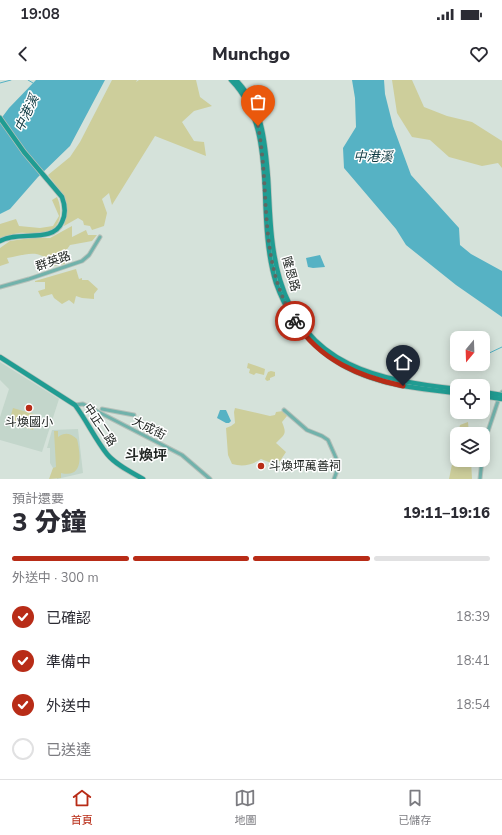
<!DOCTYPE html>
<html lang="zh-TW">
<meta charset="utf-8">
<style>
:root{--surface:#fff;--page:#f2f2f3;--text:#2b2b33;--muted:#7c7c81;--line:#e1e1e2;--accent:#b82c17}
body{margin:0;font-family:"Nunito Sans","Noto Sans TC",sans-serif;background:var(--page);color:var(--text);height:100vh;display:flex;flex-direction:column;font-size:15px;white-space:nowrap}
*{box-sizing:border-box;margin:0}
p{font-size:13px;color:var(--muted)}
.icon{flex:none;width:22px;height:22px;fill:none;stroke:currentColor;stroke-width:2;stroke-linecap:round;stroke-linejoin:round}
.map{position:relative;height:399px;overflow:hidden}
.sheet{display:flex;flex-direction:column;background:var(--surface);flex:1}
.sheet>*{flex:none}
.needle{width:26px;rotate:199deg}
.controls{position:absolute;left:450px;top:251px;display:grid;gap:8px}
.controls a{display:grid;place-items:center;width:40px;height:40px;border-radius:8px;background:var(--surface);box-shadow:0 2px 10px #0003;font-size:20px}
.pin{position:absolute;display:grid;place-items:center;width:34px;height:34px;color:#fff;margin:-41px -17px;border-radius:50% 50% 50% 0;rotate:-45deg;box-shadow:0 0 4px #0007}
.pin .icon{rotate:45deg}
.courier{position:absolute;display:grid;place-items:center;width:40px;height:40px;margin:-20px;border:3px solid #b82c17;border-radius:50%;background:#fff;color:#222;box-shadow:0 1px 5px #0007}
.summary em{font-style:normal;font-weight:800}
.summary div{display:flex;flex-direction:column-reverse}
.summary{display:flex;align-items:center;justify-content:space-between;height:68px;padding:0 12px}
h1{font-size:26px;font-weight:800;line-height:30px}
.bar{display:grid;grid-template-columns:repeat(4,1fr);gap:6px 4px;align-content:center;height:48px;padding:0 12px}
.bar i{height:5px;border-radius:3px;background:var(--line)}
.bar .selected{background:var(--accent)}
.bar p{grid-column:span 4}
ol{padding:0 12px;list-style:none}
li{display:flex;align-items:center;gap:12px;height:44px}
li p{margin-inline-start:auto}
li .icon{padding:4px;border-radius:50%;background:var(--accent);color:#fff;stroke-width:4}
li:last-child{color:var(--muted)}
li i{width:22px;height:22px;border:2px solid var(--line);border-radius:50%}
.status{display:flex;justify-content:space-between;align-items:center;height:28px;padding:0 20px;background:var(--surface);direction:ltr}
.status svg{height:11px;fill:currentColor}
header{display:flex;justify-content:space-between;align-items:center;height:52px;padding:0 12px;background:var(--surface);font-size:18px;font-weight:800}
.dock{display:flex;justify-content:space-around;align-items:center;height:56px;border-top:1px solid var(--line);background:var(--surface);font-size:11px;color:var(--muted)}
.dock a{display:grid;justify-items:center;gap:2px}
.dock .selected{color:var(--accent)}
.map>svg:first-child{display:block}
.built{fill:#c3d6cb}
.green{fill:#cdce9b}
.water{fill:#56b2c4}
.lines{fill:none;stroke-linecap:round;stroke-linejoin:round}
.stream{stroke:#56b2c4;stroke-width:1}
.street-casing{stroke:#b5c0b9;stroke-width:5}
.secondary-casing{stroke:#b5c0b9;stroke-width:6}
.street{stroke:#71b2ab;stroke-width:3}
.secondary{stroke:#209c92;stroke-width:4.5}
.secondary-bridge-casing{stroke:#b5c0b9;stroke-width:6;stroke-linecap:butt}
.secondary-bridge{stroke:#209c92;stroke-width:4.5}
.done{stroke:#606863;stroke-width:4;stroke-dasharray:0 7.2}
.route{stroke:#b82c17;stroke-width:5}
.poi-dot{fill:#b82c17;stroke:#fff;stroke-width:1.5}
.labels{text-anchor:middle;stroke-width:3;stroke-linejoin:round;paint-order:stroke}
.street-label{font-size:12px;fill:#212623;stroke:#fff}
.poi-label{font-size:12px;fill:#212623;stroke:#fff}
.water-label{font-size:13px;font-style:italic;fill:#0e3a42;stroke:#fff}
.quarter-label{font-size:14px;font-weight:bold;fill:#212623;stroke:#fff}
</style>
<div class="status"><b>19:08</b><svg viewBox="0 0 49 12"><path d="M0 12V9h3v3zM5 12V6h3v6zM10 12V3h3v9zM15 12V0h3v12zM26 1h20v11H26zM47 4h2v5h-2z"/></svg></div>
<header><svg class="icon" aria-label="back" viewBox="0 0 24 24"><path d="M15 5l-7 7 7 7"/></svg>Munchgo<svg class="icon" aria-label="heart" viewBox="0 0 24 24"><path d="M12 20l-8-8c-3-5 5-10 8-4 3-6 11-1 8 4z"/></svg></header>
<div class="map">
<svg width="502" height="399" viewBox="0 0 502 399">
<rect width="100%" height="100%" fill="#d5e2da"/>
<!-- built -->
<g class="built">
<path d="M 0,282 L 59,319 L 42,372 L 0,360 L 0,337 L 9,309 L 0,300 Z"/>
<path d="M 78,349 L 83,393 L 57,399 L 56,388 L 53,388 L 50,383 L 50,368 L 47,368 L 52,350 Z"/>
</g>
<!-- green -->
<g class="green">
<path d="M 112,0 L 137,0 L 136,2 L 139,0 L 196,0 L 200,17 L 212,26 L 194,31 L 182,42 L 194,61 L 204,62 L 206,76 L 155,56 L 112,125 L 109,113 L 102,119 L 107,133 L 104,146 L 92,150 L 90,146 L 84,145 L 83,141 L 78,138 L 64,146 C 71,120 63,115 48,95 L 70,77 L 80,62 Z"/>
<path d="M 392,0 L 412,0 L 424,27 L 447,36 L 472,42 L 502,61 L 502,88 L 498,83 L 482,86 L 449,77 L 430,60 L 412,57 L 397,33 Z"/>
<path d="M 57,117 C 63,130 62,149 44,153 C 36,155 27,152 19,153 C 12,154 6,157 0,158 L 0,144 L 16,139 L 19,146 L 40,148 L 53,146 L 59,136 L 52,120 Z"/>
<path d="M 72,146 L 72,157 L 86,150 L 88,155 L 97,155 L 92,161 L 70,165 L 63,175 L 65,184 L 53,186 C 40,167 26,175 7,178 L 9,183 L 0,186 L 0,168 L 10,161 L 31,158 L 50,158 Z"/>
<path d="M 76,189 L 79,199 L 82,198 L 82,200 L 88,200 L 98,209 L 94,214 L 94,219 L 82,218 L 76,216 L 74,224 L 69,220 L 62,224 L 54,218 L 52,214 L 41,217 L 38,211 L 45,209 L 45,202 L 35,202 L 35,201 Z"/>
<path d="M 248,283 L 265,289 L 264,295 L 256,293 L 254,295 L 249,293 L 250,289 L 247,288 Z"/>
<path d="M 271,291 L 275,292 L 275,296 L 270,298 L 270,300 L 267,301 L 265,299 L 268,292 Z"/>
<path d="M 13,328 L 37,335 L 33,350 L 9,342 Z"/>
<path d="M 235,328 L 270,336 L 275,335 L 276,332 L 283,331 L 287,336 L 282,342 C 287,354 285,354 276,363 L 286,372 L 280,381 L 271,383 L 261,379 C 252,385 243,387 232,384 L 228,375 L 226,348 L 231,346 L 235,343 L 234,332 Z"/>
<path d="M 468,342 L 469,354 L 458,354 L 460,345 Z"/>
<path d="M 54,351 L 58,351 L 58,357 C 65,352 70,353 77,359 C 80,372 85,399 61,393 L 61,398 L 49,399 L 53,388 L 56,387 Z"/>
<path d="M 457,360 L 457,380 L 471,380 L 472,399 L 449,399 Z"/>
</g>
<!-- water -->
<g class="water">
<path d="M 36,0 L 105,0 L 70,66 L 38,97 L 10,129 L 0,134 L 0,40 L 9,28 Z"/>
<path d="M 352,0 L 384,0 L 385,14 L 393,46 L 411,95 L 459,148 L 460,165 L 471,174 L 502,191 L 502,237 L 456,205 L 406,165 L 396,149 L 344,88 L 343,68 L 356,47 L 355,18 Z"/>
<path d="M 320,175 L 325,187 L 313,188 L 308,187 L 306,178 Z"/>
<path d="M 220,330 L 226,330 L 231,341 L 229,343 L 226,343 L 217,338 Z"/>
</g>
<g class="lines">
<!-- stream -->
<g class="stream">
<path d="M 28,0 L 33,3"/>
<path d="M 0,3 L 11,0"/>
<path d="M 483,276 L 502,267"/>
<path d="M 474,284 L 476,287"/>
</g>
<defs>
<g id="street">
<path d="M 0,207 L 29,199 L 82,181 L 89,175 L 100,157"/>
<path d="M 75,325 L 83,324 L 182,375 L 210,399"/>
<path d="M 102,329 L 134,335"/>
<path d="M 284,330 L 307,350 L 322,356 L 328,360 L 336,378 L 338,388 L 334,399"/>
<path d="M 483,373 L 484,363 L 498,321 L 502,312"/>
<path d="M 480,399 L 482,380"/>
</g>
<g id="secondary">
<path d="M 231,0 C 260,30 263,70 265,110 C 266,140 267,174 276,203 C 294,254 330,287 382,301 C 406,308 432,310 457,313"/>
<path d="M 236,0 C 263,28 265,61 268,98 C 270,132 270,167 280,200 C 306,287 378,300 457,309"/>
<path d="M 0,38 L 24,72 L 62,117 C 65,125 66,134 62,142 C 53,164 19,150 0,161"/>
<path d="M 0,277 L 75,325 C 87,341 95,359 107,374 C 116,385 131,392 143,399"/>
</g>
</defs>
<!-- street casing -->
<use href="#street" class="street-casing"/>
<!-- secondary casing -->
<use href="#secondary" class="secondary-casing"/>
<!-- street -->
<use href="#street" class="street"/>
<!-- secondary -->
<use href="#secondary" class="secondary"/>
<defs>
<g id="secondary-bridge">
<path d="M 483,312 L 502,315"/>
<path d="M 483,316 L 502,319"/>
</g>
</defs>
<!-- secondary-bridge casing -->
<use href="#secondary-bridge" class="secondary-bridge-casing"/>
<!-- secondary-bridge -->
<use href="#secondary-bridge" class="secondary-bridge"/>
</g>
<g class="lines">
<!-- done -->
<path class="done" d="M 258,46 C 271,113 257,181 295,241"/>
<!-- route -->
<path class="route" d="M 295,241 C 319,280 360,297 403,306"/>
</g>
<!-- markers -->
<g class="poi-dot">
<circle cx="29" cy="328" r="4"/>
<circle cx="261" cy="386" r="4"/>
</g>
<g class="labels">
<!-- street labels -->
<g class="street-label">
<text transform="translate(53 181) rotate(-19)" y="4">群英路</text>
<text transform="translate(291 194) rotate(74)" y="4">隆恩路</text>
<text transform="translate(100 345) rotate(56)" y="4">中正二路</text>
<text transform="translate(149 348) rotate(27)" y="4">大成街</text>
</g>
<!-- poi labels -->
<g class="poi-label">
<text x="29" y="346">斗煥國小</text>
<text x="269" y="390" text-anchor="start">斗煥坪萬善祠</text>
</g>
<!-- water labels -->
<g class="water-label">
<text transform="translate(26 33) rotate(-65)" y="5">中港溪</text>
<text x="373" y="81">中港溪</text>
</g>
<!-- quarter labels -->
<g class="quarter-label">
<text x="146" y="380">斗煥坪</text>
</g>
</g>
</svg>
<div class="controls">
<a><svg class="needle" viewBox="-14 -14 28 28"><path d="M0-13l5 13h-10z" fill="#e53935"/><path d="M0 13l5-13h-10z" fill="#7c7c81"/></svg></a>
<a><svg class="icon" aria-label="locate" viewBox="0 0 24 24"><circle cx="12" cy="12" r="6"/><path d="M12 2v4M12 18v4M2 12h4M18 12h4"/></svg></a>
<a><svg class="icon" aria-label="layers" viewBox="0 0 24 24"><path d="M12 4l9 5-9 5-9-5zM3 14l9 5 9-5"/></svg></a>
</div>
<div class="pin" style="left:258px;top:46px;background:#ea580c"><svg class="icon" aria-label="bag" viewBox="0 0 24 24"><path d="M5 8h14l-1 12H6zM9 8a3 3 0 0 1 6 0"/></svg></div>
<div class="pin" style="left:403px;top:306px;background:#1f2937"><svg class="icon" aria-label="home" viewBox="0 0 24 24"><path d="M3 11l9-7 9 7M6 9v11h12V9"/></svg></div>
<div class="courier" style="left:295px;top:241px"><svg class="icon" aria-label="bike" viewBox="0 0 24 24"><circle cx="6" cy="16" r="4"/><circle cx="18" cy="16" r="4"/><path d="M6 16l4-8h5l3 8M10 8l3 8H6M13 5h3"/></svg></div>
</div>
<section class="sheet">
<div class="summary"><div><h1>3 分鐘</h1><p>預計還要</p></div><em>19:11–19:16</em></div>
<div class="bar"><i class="selected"></i><i class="selected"></i><i class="selected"></i><i></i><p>外送中 · 300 m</p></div>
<ol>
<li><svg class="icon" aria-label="check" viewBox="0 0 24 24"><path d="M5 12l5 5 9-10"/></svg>已確認<p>18:39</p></li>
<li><svg class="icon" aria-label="check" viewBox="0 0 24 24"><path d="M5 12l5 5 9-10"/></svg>準備中<p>18:41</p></li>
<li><svg class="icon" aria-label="check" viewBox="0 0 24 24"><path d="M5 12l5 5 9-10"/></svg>外送中<p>18:54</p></li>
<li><i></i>已送達</li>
</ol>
</section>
<nav class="dock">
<a class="selected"><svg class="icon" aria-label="home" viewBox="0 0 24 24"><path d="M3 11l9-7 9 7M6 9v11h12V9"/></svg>首頁</a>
<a><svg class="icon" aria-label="map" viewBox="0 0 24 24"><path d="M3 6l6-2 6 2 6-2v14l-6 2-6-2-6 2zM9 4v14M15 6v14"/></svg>地圖</a>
<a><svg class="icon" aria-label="saved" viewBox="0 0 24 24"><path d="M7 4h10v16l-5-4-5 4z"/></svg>已儲存</a>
</nav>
